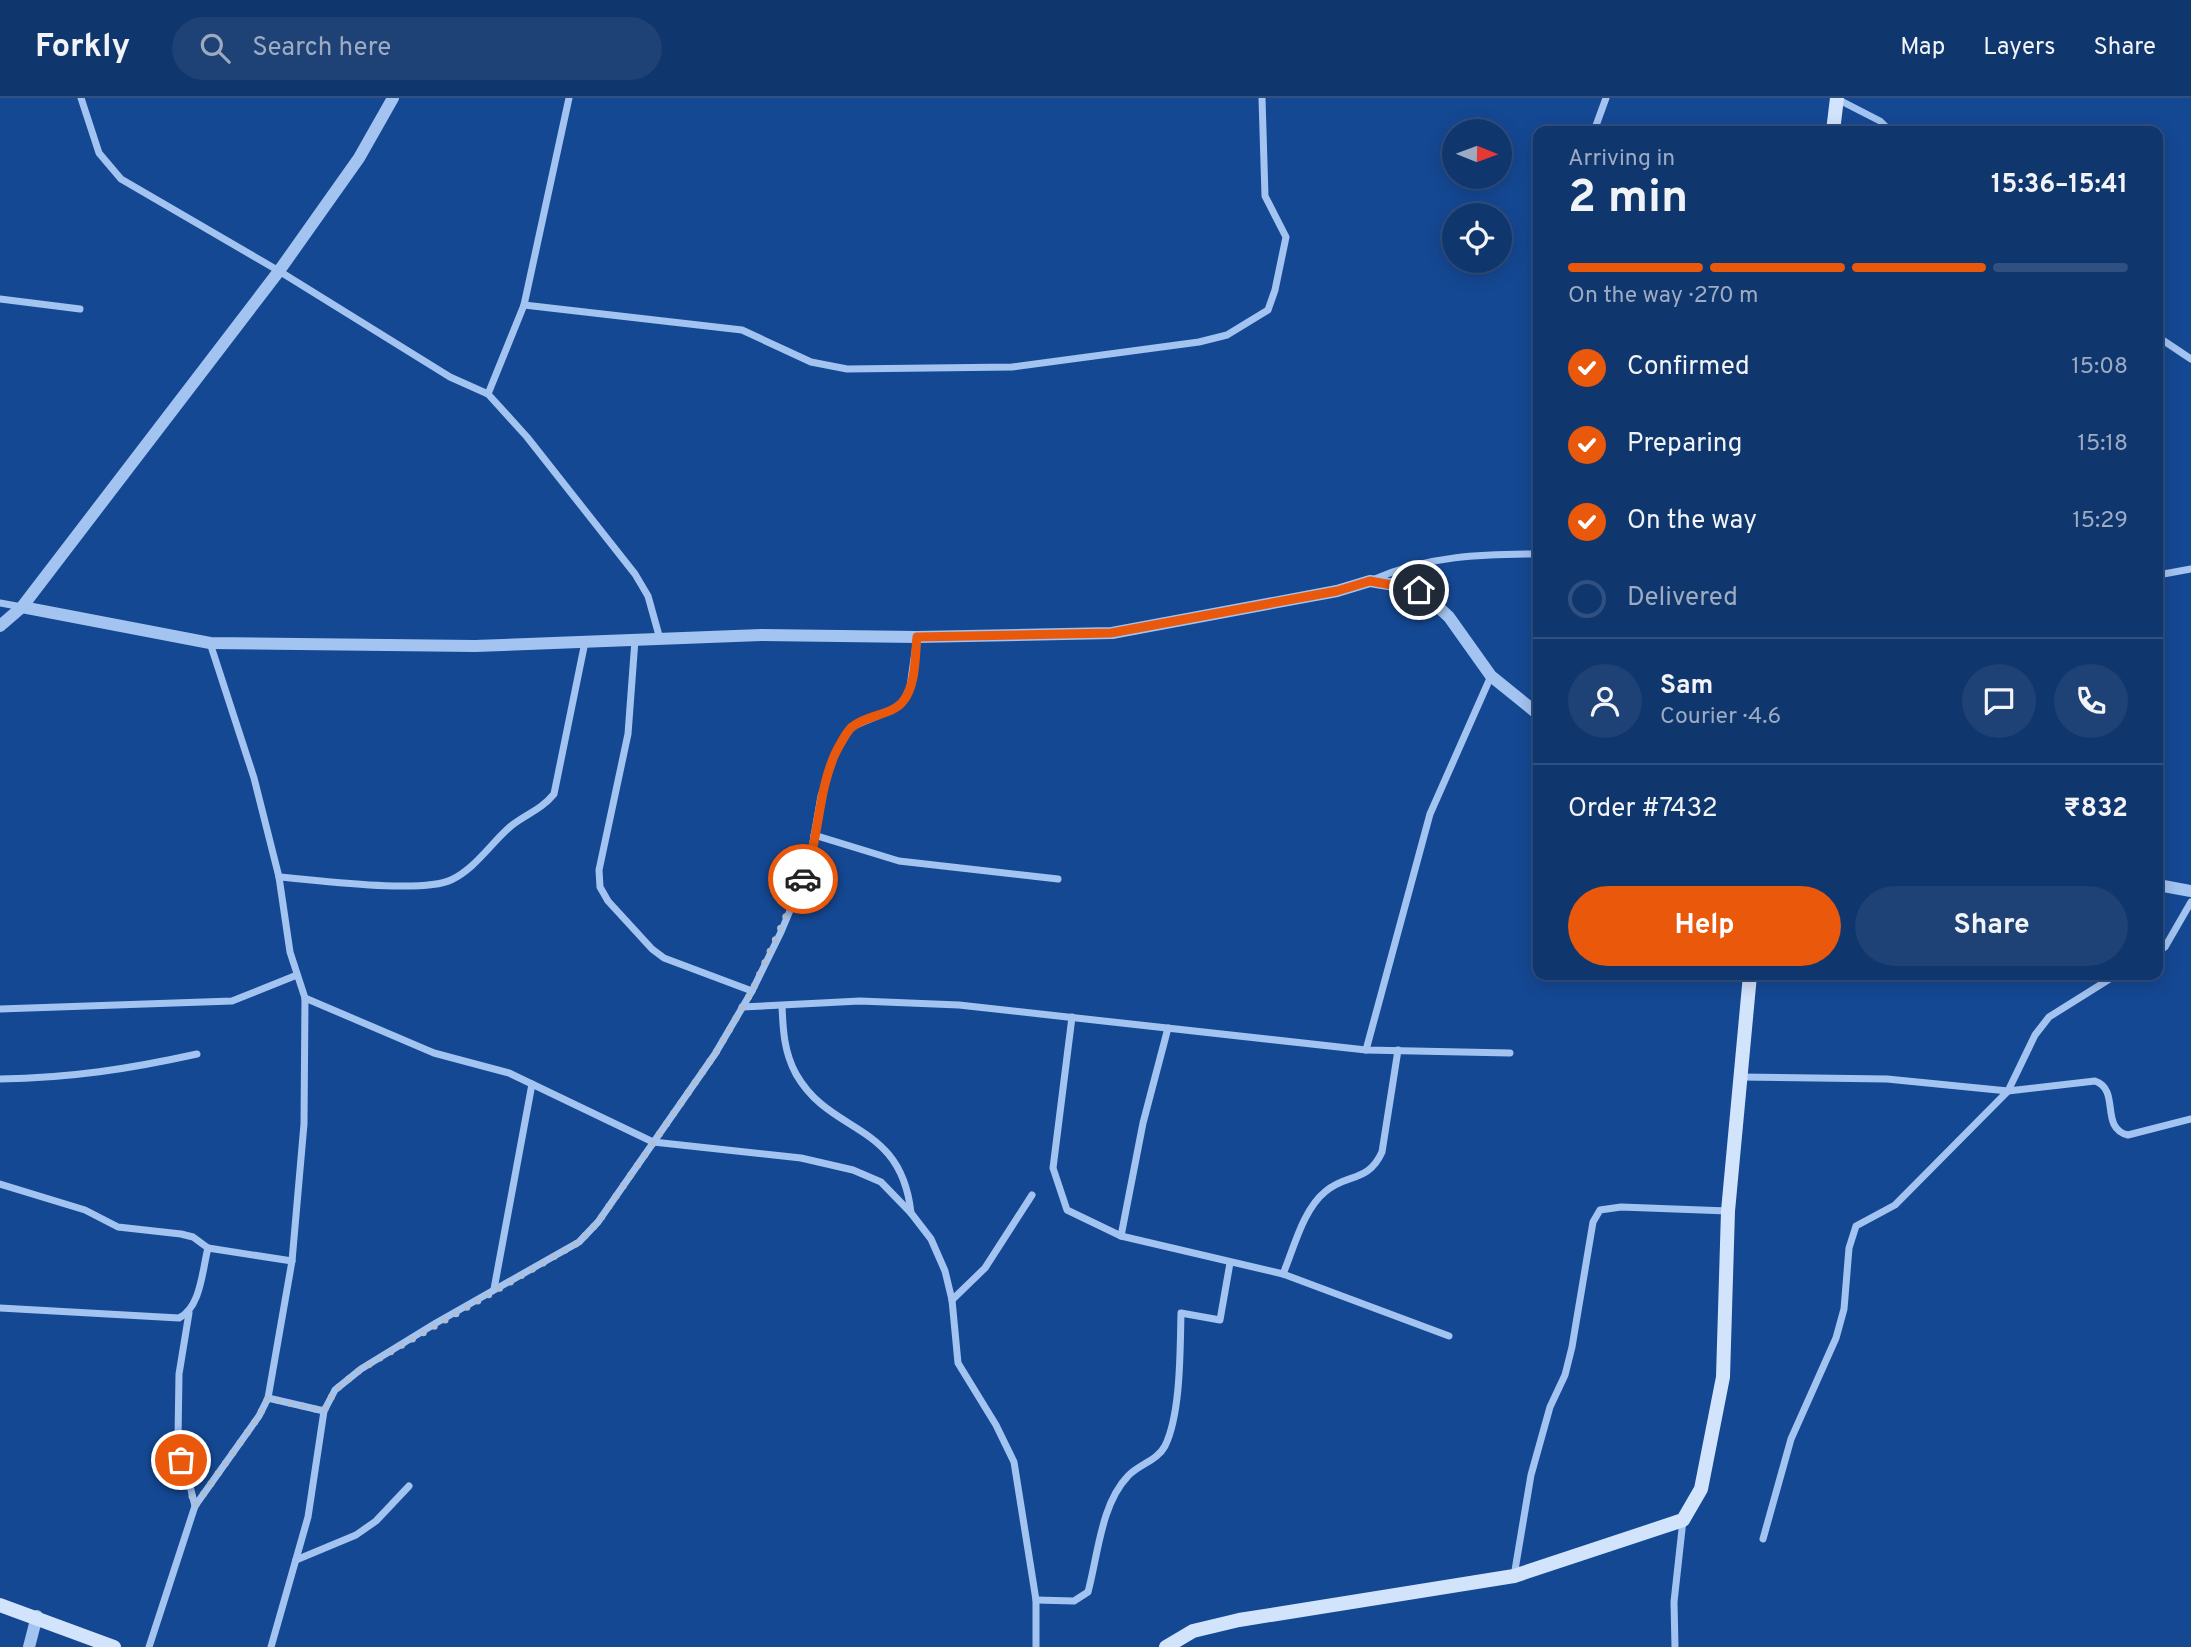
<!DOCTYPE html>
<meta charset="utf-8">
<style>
:root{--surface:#10366e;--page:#1e4176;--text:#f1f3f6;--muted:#9cabc2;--line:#305081;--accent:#ea580c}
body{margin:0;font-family:Overpass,sans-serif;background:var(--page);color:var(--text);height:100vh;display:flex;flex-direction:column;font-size:26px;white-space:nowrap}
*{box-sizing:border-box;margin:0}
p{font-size:23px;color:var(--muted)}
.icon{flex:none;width:38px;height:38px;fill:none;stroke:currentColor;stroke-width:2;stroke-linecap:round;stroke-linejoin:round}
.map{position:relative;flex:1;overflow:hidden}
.sheet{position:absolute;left:1533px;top:28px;width:630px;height:854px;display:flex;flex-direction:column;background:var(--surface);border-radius:14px;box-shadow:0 4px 18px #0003,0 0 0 2px var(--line)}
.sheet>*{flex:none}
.needle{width:46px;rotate:91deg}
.controls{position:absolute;left:1442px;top:21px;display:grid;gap:14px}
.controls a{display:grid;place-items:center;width:70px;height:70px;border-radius:50%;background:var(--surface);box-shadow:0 4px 18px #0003,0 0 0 2px var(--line);font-size:35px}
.pin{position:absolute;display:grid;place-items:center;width:60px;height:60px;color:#fff;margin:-30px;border:4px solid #fff;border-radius:50%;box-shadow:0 2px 7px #0007}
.courier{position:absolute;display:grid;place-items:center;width:70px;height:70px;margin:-35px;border:5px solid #ea580c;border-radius:50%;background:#fff;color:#222;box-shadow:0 2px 9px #0007}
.summary em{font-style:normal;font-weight:700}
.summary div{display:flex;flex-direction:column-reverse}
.summary{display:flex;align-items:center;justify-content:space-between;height:119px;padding:0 35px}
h1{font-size:46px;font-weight:700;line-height:52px}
.bar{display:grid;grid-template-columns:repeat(4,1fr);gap:10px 7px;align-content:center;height:84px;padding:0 35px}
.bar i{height:9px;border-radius:5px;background:var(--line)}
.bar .on{background:var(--accent)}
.bar p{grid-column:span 4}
.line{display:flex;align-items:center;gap:18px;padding:0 35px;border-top:2px solid var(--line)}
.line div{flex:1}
.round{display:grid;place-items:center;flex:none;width:74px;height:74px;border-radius:37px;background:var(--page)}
ol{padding:0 35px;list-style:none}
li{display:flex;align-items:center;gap:21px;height:77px}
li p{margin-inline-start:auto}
li .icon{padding:7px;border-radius:50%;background:var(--accent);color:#fff;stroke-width:4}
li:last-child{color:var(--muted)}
li i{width:38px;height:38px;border:4px solid var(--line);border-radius:50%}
.button{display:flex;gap:14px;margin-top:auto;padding:14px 35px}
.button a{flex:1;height:80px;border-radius:42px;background:var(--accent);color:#fff;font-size:28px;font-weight:700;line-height:80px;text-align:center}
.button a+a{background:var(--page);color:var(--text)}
header{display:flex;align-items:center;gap:42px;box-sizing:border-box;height:98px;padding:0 35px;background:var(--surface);border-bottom:2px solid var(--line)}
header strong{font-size:33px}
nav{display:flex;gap:38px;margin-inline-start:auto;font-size:24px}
.search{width:490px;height:63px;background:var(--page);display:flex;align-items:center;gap:18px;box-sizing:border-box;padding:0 24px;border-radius:38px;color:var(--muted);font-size:26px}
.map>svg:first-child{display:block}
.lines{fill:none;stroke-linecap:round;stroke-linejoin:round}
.minor{stroke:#a3c4f1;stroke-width:7}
.tertiary{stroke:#a3c4f1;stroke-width:12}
.secondary{stroke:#d2e3fc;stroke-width:14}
.done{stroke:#adbfd9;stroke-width:7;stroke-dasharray:0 12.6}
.route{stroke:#ea580c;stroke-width:9}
</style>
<header>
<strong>Forkly</strong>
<div class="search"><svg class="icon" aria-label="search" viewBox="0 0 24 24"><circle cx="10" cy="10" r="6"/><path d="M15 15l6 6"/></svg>Search here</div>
<nav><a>Map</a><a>Layers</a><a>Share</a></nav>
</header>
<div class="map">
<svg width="2191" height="1549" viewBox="0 0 2191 1549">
<rect width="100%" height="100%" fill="#154893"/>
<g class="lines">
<!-- minor -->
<g class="minor">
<path d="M 81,0 L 99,55 L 121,81 L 279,173 L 450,279 L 488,296 L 527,339 L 635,476 L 648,498 L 660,541"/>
<path d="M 1837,1 L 1880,23 L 1890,33"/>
<path d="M 1594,33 L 1606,0"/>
<path d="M 0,201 L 80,211"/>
<path d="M 524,207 L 742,232 L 811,264 L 847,271 L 1012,269 L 1199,244 L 1227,237 L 1268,212 L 1275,192 L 1286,139 L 1265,98 L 1262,0"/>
<path d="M 2158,239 L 2191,261"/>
<path d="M 488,296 L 524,207 L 569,0"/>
<path d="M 2158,477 L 2191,471"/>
<path d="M 1375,481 C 1426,458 1482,456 1538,456"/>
<path d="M 0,505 L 22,509"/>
<path d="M 635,542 L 628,636 L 599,772 L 600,789 L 608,803 L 652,851 L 664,860 L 752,893"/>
<path d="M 814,737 L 899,763 L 1058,781"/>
<path d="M 279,779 C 316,782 421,796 451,782 C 475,771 491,745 511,728 C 526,716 541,712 554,696 L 585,544"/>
<path d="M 2158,854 L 2165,849 L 2191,804"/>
<path d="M 305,900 L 434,955 L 509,975 L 653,1044 L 801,1060 L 853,1072 L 881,1084 L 911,1115 L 931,1141 L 945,1173 L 952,1202 L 958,1265 L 996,1327 L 1014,1364 L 1036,1502 L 1036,1549"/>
<path d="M 782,908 C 783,932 784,954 796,976 C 831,1038 901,1023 911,1115"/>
<path d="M 742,909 L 860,903 L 959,907 L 1366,952 L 1510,955"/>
<path d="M 0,911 L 232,903 L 297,877"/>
<path d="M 1072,919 L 1053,1070 L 1067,1112 L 1121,1138 L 1283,1176 L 1449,1238"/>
<path d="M 1366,952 L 1430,716 L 1491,578"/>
<path d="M 1740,979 L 1887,981 L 2008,993 L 2095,983 C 2121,992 2099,1030 2128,1037 L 2191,1021"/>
<path d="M 0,981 C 70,980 129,971 197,956"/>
<path d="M 0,1086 L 85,1112 L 118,1129 L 181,1136 L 193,1139 L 208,1150"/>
<path d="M 1121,1138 L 1143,1025 L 1168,930"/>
<path d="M 1283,1176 C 1294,1150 1303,1111 1326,1093 C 1347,1075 1368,1085 1382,1054 L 1398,952"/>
<path d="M 494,1191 L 532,986"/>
<path d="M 952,1202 L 985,1170 L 1032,1097"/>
<path d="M 0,1210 L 179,1220 C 201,1209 202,1173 208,1150 L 292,1163"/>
<path d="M 189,1215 L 179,1276 L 178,1340 L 195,1408"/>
<path d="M 268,1300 L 324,1313"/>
<path d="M 1763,1441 L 1791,1341 L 1836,1240 L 1844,1211 L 1849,1150 L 1856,1128 L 1895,1107 L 2008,993 L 2035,937 L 2049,919 L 2116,877"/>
<path d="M 296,1462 L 356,1437 L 376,1423 L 409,1388"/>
<path d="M 1514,1478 L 1531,1377 L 1550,1309 L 1565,1277 L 1572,1249 L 1593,1124 L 1600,1112 L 1621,1109 L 1728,1113"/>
<path d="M 1036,1502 L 1074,1503 L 1088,1494 C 1098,1457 1101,1406 1128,1378 C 1139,1366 1157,1363 1165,1348 C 1181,1315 1180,1252 1181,1215 L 1220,1222 L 1230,1165"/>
<path d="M 149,1549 L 195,1408 L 259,1318 L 268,1300 L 292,1163 L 304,1026 L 305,900 L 290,854 L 279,779 L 254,680 L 210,545"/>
<path d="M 271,1549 L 308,1419 L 324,1313 L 335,1292 L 361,1271 L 436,1225 L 579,1144 L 598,1124 L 715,956 L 752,893 L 781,834 L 809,767 L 821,698 L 835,656 L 851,629 L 894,611 L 904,602 L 910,589 L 917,539"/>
<path d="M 1675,1549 L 1674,1504 L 1683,1422"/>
</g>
<!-- tertiary -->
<g class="tertiary">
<path d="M 22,509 L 210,545 L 475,548 L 761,537 L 917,539 L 1112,535 L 1337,493 L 1370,483 L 1419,491 L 1449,519 L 1491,578 L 1538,616"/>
<path d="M 0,528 L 22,509 L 279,173 L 359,60 L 393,0"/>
<path d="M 2158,787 L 2191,793"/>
<path d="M 29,1549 L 37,1518"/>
</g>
<!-- secondary -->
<g class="secondary">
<path d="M 1833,33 L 1837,0"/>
<path d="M 0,1507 L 114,1549"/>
<path d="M 1166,1549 L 1193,1533 L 1239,1522 L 1514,1478 L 1683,1422 L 1701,1391 L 1723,1279 L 1728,1113 L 1750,877"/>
</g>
</g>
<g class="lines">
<!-- done -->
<path class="done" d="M 181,1362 L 195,1408 L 259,1318 L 268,1300 L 324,1313 L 335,1292 L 361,1271 L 579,1144 L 598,1124 L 715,956 L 752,893 L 803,781"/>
<!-- route -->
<path class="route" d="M 803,781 C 820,741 817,696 835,656 C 839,648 846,634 852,629 C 867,616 893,618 904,602 C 916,586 915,558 917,539 L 1111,535 L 1337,493 L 1370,483 L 1419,492"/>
</g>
</svg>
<div class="controls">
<a><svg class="needle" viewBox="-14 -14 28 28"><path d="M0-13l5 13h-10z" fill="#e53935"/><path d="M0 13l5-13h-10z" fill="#9cabc2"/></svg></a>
<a><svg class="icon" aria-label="locate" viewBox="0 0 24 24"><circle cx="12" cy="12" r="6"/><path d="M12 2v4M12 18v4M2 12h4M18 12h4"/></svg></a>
</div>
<div class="pin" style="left:181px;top:1362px;background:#ea580c"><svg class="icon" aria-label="bag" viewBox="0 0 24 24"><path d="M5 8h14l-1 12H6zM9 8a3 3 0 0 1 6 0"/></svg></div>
<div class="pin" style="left:1419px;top:492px;background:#1f2937"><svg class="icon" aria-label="home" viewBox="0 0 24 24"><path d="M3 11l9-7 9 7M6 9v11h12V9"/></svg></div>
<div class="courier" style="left:803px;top:781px"><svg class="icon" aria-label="car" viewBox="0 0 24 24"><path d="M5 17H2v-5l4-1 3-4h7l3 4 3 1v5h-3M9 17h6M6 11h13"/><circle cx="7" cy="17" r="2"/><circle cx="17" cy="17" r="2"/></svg></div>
<section class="sheet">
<div class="summary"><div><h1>2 min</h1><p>Arriving in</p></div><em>15:36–15:41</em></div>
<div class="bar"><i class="on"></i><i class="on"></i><i class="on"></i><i></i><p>On the way · 270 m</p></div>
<ol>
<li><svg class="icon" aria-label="check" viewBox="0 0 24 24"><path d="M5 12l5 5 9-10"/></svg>Confirmed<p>15:08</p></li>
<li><svg class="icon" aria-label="check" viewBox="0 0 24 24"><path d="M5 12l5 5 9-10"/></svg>Preparing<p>15:18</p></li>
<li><svg class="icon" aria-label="check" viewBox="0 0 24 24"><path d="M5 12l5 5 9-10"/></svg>On the way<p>15:29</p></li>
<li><i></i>Delivered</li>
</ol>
<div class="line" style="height:126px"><a class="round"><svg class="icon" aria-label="person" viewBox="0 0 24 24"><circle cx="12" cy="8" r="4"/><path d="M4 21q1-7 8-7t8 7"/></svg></a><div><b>Sam</b><p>Courier · 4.6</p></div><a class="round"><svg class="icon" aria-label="chat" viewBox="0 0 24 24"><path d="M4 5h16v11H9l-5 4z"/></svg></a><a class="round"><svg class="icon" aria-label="phone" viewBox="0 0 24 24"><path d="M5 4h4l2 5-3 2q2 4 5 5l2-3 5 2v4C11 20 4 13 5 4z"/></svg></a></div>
<div class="line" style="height:91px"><div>Order #7432</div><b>₹832</b></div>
<div class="button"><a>Help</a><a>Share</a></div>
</section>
</div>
